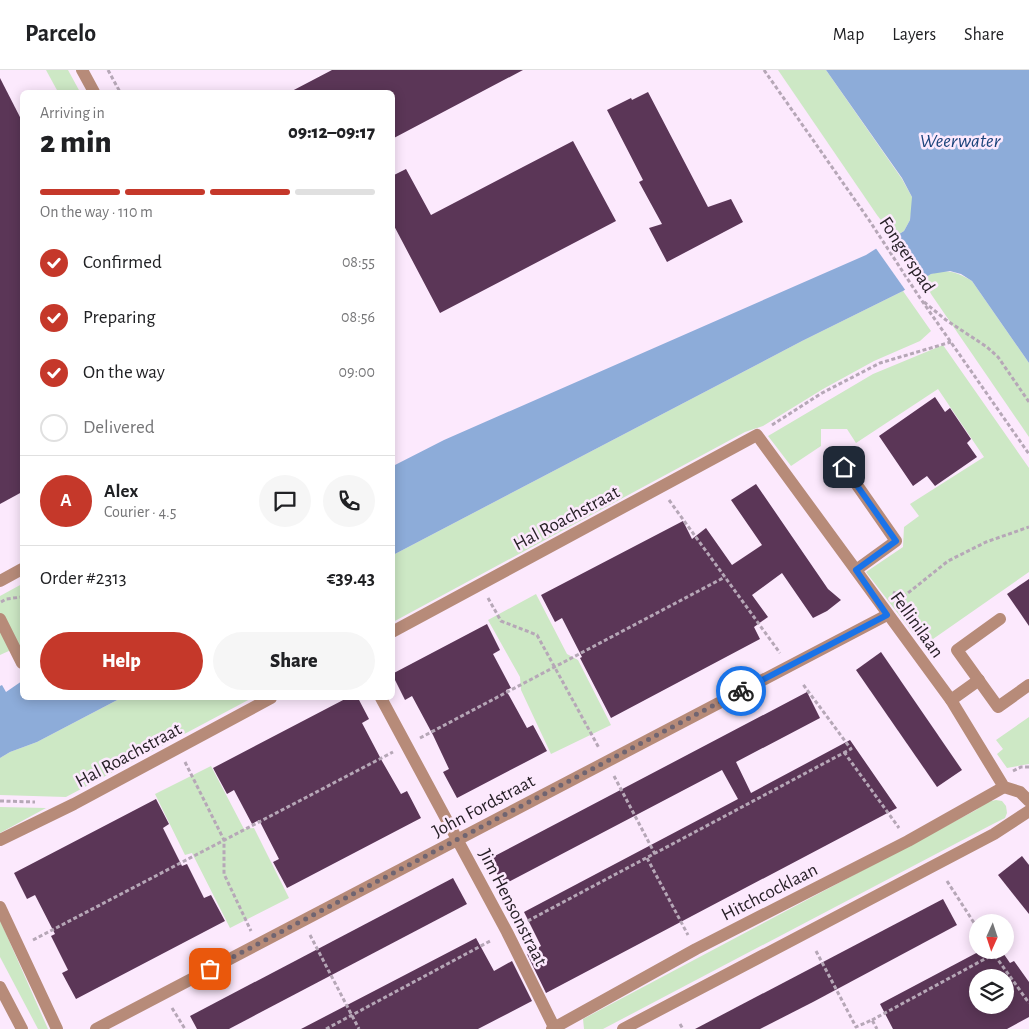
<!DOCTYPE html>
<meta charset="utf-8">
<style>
:root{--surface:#fff;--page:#f6f6f6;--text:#202124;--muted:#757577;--line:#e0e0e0;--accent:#c5382a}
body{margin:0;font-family:"Alegreya Sans",sans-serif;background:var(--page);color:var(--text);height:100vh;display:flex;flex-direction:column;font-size:19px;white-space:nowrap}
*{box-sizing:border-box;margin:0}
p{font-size:16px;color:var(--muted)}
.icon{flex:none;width:28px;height:28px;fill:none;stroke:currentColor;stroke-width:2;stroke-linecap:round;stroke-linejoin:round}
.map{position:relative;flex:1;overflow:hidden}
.panel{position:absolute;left:20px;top:20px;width:375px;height:610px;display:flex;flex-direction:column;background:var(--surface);border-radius:8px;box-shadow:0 2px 12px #0003}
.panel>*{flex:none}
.needle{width:32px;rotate:183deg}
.buttons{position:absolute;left:969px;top:844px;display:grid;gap:10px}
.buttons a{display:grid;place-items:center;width:45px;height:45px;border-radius:50%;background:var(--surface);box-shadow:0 2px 12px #0003;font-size:25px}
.pin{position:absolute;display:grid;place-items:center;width:42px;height:42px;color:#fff;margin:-21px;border-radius:10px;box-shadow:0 2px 8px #0006}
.courier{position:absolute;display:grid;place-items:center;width:50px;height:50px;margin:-25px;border:4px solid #1a73e8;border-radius:50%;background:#fff;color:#222;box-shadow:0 1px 6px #0007}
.headline em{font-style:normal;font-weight:800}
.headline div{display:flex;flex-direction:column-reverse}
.headline{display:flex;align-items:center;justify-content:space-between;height:85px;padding:0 20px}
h1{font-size:32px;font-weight:800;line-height:38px}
.bar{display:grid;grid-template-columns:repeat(4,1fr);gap:8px 5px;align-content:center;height:60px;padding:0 20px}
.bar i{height:6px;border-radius:4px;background:var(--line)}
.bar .current{background:var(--accent)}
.bar p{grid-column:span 4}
.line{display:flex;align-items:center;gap:12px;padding:0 20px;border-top:1px solid var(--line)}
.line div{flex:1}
.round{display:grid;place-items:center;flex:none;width:52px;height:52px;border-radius:26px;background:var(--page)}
ol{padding:0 20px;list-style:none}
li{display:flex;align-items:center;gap:15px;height:55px}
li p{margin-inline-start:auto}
li .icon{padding:5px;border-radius:50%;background:var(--accent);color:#fff;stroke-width:4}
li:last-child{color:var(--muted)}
li i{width:28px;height:28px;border:2px solid var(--line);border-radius:50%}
.cta{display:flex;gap:10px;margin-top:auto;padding:10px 20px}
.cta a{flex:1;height:58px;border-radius:30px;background:var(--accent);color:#fff;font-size:20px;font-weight:800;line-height:58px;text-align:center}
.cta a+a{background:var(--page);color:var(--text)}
header{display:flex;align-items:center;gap:30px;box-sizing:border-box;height:70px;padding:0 25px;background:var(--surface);border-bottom:1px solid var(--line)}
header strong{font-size:24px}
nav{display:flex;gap:28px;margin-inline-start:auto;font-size:18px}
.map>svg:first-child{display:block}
.green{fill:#cde8c5}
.water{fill:#8dacd9}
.pier{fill:#fce9fd}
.building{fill:#5b3657;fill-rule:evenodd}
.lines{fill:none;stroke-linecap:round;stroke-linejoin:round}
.path{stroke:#b6a7b7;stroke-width:3;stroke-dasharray:4 2.5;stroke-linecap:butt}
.minor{stroke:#b78b79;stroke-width:12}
.done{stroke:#706571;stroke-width:5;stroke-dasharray:0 9}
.route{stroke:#1a73e8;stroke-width:6}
.labels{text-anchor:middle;stroke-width:5;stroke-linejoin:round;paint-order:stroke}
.street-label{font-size:19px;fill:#251e25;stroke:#fce9fd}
.water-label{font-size:20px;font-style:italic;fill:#1c447b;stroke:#fce9fd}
</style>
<header>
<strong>Parcelo</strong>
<nav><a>Map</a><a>Layers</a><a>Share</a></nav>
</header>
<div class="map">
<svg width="1029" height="959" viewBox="0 0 1029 959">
<rect width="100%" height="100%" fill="#fce9fd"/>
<!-- green -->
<g class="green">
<path d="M 46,0 L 68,0 L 80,22 L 58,22 Z"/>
<path d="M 778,0 L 826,0 L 902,109 L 912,127 L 912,137 L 910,150 L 904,161 L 894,167 L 877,145 Z"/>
<path d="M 941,201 C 954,201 962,205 972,211 L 1029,293 L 1029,367 L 931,224 L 923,208 L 931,204 Z"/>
<path d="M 903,221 L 931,261 L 920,271 L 874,291 L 823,319 L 763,356 L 745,362 L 393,552 L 393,485 L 802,271 Z"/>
<path d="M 943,275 L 1029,398 L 1029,502 L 923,576 L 866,502 L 903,477 L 904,457 L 919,446 L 910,434 L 984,387 L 938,319 L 856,373 L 847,359 L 821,359 L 821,376 L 791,396 L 768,366 L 873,304 Z"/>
<path d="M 22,514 L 22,575 L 0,585 L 0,526 Z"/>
<path d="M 536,524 L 567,584 L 578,590 L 611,655 L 551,684 L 521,620 L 520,607 L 488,550 Z"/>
<path d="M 121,628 L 252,628 L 66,727 L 0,725 L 0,688 L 10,682 L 37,672 Z"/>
<path d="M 1029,647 L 1029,694 L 1007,698 L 997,684 L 1003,679 L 996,670 Z"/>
<path d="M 211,696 L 244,759 L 254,758 L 289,828 L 230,858 L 192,783 L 185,785 L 155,724 Z"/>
<path d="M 996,730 L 1002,731 L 1006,736 L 1007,743 L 1005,748 L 993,754 L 603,959 L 584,959 L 583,949 L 976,740 L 987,732 Z"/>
<path d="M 0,737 L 46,738 L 0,763 Z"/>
<path d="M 0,850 L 48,959 L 38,959 L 0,887 Z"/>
</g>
<!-- water -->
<g class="water">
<path d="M 826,0 L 1029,0 L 1029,293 L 972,211 L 961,204 L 950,201 L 931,204 L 903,221 L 802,271 L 393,485 L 393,396 L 444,370 L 866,185 L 904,161 L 910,150 L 912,127 L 902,108 Z"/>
<path d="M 22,611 L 22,628 L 121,628 L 37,672 L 10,682 L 0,688 L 0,616 L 2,615 L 6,622 Z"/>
</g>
<!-- pier -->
<path class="pier" d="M 892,165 L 923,211 L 906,221 L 875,177 Z"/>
<!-- building -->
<g class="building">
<path d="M 332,0 L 523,0 L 392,69 L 392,22 L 290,22 Z"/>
<path d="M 0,8 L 22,51 L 22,422 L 0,434 Z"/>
<path d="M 648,22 L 708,137 L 731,129 L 743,152 L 667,192 L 649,158 L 662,154 L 639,112 L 643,110 L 607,40 L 631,28 L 632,30 Z"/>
<path d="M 573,71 L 616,151 L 440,243 L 392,152 L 392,106 L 406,99 L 431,145 Z"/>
<path d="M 935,327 L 945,342 L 950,338 L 971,369 L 967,373 L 977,387 L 935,416 L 927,406 L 913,416 L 879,366 Z"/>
<path d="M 756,414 L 828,519 L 841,530 L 827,541 L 813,548 L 782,503 L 752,525 L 768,547 L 754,557 L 760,569 L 611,648 L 580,588 L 582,587 L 562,548 L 555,552 L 541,525 L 683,451 L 692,469 L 706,458 L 732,495 L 762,475 L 731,430 Z"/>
<path d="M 1029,509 L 1029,556 L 1007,524 Z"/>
<path d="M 487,554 L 500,580 L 493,584 L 511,618 L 506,620 L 527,658 L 533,655 L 547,681 L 457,728 L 443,702 L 449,699 L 433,665 L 412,626 L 405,630 L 392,604 Z"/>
<path d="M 881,582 L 962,700 L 937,717 L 856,600 Z"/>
<path d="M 807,622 L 820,648 L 736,692 L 751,723 L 850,670 L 897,738 L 546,923 L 527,884 L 541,876 L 524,842 L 738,729 L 722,700 L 503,815 L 489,789 Z"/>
<path d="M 347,628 L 358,628 L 369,649 L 362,653 L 382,691 L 401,724 L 407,721 L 421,748 L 287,818 L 273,792 L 279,789 L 259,750 L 252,754 L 234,720 L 227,724 L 213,698 Z"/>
<path d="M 156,729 L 169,754 L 163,758 L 182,796 L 187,794 L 204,828 L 211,825 L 225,851 L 76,929 L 62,903 L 68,900 L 51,866 L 55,864 L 35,825 L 27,829 L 14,803 Z"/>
<path d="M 1022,786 L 1029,795 L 1029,844 L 998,805 Z"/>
<path d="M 453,808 L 467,834 L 229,959 L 197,959 L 190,946 Z"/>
<path d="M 943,829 L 957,855 L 813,932 L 760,959 L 695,959 Z"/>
<path d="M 476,868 L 494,901 L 512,891 L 532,931 L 478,959 L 301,959 Z"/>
<path d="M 982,880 L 1001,880 L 1010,893 L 1014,891 L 1029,912 L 1029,947 L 1007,959 L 893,959 L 880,934 ZM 978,908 L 1005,908 L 1005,935 L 978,935 Z"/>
</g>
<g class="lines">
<!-- path -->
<g class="path">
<path d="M 108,0 L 120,22"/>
<path d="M 764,0 L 869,150 L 920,228 L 1029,384"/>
<path d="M 924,232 L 946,250 L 987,277 L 998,287 L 1029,332"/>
<path d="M 772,355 L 822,323 L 880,293 L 951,272"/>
<path d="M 669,430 L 780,583"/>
<path d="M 893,522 L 903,527 L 906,537"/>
<path d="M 903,527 L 948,491 L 986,472 L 1029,457"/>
<path d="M 488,528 L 501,551 L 537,565 L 599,678"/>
<path d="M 1,532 L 6,529 L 22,527"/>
<path d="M 420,668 L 725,507"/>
<path d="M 844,682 L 899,758"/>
<path d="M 185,692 L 224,770 L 224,804 L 251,861"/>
<path d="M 1013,701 L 1021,697 L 1029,697"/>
<path d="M 614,706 L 655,784"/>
<path d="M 0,731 L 35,732"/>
<path d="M 647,788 L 688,865"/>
<path d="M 947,811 L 978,859"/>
<path d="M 522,854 L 851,679 L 802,613"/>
<path d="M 310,865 L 359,959"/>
<path d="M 33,870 L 393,682"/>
<path d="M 991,880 L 1029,933"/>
<path d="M 816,881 L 856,957 L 872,950 L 877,959"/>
<path d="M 172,938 L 185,959"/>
<path d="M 872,950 L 994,884"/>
<path d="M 680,954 L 683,959"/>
<path d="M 326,959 L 492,870"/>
</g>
<!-- minor -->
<g class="minor">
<path d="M 82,0 L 94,22"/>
<path d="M 834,382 L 896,471 L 856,500"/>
<path d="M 0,511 L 22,499"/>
<path d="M 0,549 L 22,593"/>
<path d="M 1000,549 L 957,580 L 998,637 L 1029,615"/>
<path d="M 392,562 L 757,365 L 951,630 L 1004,717 L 1020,722 L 1029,731"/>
<path d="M 381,628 L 507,862 L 555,959"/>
<path d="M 951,630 L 979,610"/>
<path d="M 0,770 L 74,734 L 271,628"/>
<path d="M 0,837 L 57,959"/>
<path d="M 0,917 L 22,959"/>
<path d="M 96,959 L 887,545"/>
<path d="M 552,959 L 696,879 L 908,771 L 1004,717"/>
<path d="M 623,959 L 994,764 L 1029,741"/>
</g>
</g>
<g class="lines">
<!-- done -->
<path class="done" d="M 210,899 L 741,621"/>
<!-- route -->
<path class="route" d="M 741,621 L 887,545 L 856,500 L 896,471 L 844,397"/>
</g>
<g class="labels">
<!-- street labels -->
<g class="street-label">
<text transform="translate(908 184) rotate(57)" y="7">Fongerspad</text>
<text transform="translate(566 447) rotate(-28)" y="7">Hal Roachstraat</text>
<text transform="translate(918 554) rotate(54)" y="7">Fellinilaan</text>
<text transform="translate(128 684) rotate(-28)" y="7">Hal Roachstraat</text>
<text transform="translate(483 735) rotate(-28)" y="7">John Fordstraat</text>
<text transform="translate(769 821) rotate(-27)" y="7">Hitchcocklaan</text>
<text transform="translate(514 837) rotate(63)" y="7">Jim Hensonstraat</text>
</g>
<!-- water labels -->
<g class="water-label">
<text x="960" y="77">Weerwater</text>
</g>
</g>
</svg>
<div class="buttons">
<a><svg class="needle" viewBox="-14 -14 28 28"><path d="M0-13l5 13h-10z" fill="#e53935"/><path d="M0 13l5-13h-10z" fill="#757577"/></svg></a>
<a><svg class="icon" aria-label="layers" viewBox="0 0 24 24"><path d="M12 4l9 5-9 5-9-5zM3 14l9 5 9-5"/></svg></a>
</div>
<div class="pin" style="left:210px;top:899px;background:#ea580c"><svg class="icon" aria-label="bag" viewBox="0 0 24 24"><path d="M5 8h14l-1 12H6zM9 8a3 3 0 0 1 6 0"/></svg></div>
<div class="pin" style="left:844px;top:397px;background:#1f2937"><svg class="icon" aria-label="home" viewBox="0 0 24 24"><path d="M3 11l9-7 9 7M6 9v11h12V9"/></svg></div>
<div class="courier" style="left:741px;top:621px"><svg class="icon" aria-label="bike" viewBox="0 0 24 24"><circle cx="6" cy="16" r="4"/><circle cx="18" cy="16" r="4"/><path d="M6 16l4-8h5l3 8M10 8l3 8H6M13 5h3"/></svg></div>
<section class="panel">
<div class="headline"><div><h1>2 min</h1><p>Arriving in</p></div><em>09:12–09:17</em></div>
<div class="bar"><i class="current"></i><i class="current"></i><i class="current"></i><i></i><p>On the way · 110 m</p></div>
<ol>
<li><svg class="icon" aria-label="check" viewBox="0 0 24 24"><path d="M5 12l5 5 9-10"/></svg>Confirmed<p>08:55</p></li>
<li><svg class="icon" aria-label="check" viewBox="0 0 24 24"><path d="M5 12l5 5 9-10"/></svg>Preparing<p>08:56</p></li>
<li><svg class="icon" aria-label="check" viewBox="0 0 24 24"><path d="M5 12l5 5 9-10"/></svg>On the way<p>09:00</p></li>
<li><i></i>Delivered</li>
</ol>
<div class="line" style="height:90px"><b class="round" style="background:var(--accent);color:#fff">A</b><div><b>Alex</b><p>Courier · 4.5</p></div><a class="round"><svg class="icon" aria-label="chat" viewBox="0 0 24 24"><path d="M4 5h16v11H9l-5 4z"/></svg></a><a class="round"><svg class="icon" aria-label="phone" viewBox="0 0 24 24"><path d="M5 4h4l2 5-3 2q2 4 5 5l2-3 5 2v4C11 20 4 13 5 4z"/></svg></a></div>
<div class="line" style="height:65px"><div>Order #2313</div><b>€39.43</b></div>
<div class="cta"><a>Help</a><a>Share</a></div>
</section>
</div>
